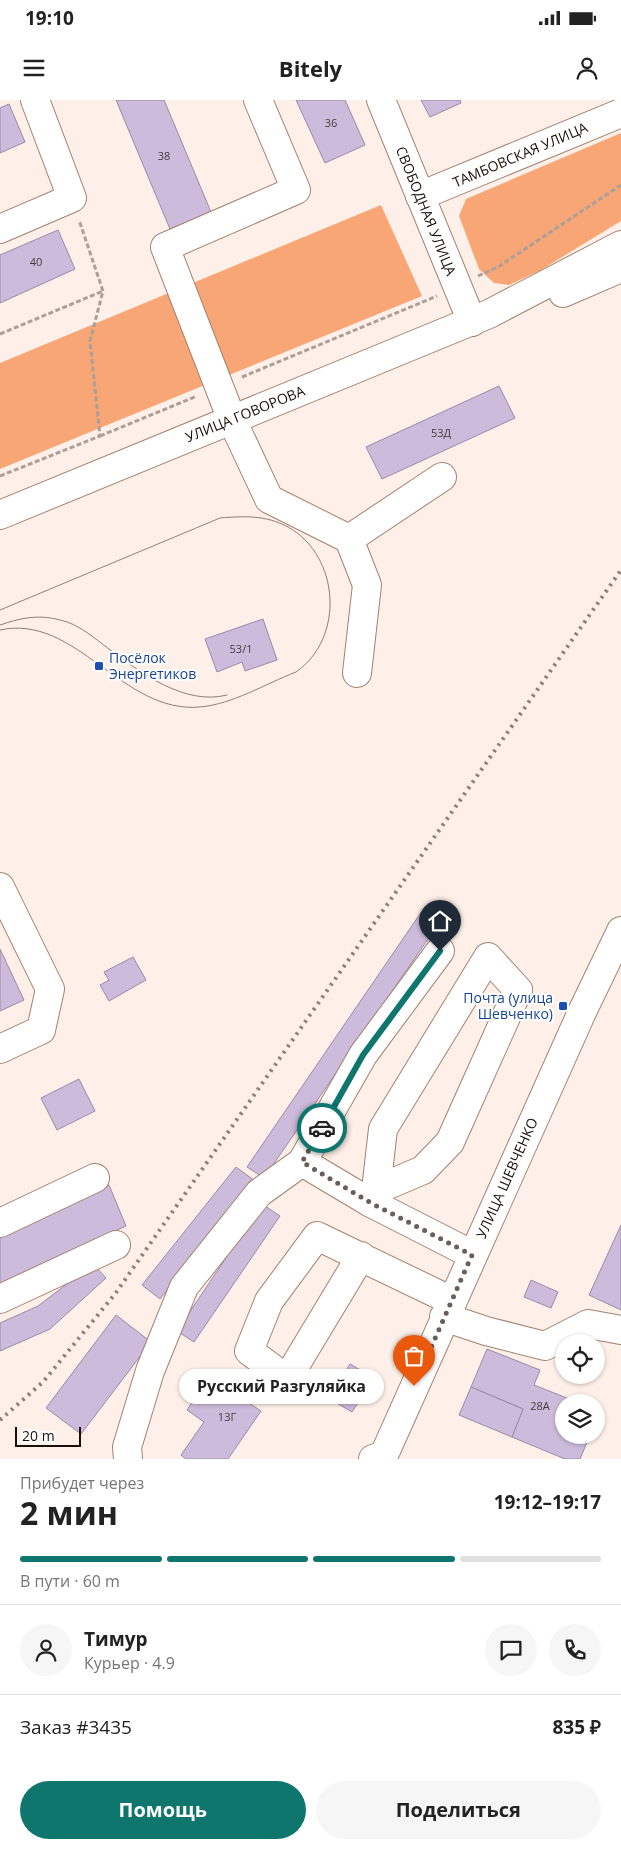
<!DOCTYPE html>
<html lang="ru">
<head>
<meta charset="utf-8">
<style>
  :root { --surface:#fff; --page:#f6f6f6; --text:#222; --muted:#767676; --line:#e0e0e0; --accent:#0f766e }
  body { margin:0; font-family:"Open Sans",sans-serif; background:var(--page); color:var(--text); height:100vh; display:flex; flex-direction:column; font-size:19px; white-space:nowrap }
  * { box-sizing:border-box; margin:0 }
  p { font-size:16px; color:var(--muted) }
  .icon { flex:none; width:28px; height:28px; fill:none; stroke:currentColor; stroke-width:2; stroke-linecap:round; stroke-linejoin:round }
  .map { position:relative; height:1359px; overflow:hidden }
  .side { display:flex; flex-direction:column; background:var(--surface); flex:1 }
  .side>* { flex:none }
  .fabs { position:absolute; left:555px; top:1234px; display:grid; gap:10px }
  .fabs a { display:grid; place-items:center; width:50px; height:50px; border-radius:50%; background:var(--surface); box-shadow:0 1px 4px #0004; font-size:25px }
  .scale { position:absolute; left:15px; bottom:12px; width:66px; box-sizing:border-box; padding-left:5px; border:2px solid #1b1009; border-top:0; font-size:14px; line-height:18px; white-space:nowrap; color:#1b1009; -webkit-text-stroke:4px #fff; paint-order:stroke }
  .pin { position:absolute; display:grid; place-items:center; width:42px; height:42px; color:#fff; margin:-51px -21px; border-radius:50% 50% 50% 0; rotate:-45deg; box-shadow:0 0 5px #0007 }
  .pin .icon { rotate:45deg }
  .courier { position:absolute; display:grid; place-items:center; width:50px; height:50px; margin:-25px; border:4px solid #0f766e; border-radius:50%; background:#fff; color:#222; box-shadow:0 1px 6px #0007 }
  .bubble { position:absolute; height:35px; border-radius:18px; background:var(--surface); box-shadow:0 1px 4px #0004; font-size:16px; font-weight:700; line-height:35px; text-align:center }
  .head em { font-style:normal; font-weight:700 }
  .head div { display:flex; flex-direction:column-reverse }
  .head { display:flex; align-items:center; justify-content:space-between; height:85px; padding:0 20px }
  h1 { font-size:32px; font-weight:700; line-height:38px }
  .bar { display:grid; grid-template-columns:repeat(4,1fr); gap:8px 5px; align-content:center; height:60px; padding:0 20px }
  .bar i { height:6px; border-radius:4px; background:var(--line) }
  .bar .selected { background:var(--accent) }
  .bar p { grid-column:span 4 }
  .line { display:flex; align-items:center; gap:12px; padding:0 20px; border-top:1px solid var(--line) }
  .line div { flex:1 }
  .round { display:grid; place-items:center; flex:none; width:52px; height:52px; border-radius:26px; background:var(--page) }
  .button { display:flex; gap:10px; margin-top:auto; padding:10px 20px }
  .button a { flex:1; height:58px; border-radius:30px; background:var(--accent); color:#fff; font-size:20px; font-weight:700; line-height:58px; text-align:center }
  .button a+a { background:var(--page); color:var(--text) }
  .status { display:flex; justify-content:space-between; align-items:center; height:35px; padding:0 25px; background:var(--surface); direction:ltr }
  .status svg { height:14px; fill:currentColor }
  header { display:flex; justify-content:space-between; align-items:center; height:65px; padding:0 20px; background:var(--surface); font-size:22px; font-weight:700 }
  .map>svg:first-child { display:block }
</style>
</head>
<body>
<div class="status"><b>19:10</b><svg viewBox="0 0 49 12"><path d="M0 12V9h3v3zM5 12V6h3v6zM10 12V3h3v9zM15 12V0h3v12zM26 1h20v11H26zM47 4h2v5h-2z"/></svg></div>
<header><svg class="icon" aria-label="menu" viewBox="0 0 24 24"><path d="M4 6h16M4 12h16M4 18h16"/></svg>Bitely<svg class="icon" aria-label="person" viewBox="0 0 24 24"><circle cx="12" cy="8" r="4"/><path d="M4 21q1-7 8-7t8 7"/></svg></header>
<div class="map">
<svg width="621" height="1359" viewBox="0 0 621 1359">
  <rect width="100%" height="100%" fill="#fef0e8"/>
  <g fill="#f8a676">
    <path d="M621,33V121L541,170L509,185L494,183L479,169L459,116L466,99Z"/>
    <path d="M381,105L422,196L0,369V263Z"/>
  </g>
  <g fill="#ccbbda" stroke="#9a89a7">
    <path d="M116,0H164L211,112L170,129Z"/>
    <path d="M296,0H345L365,45L325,63Z"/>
    <path d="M421,0H460L461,3L430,17Z"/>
    <path d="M9,4L25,42L0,53V8Z"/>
    <path d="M58,130L75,169L0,203V155Z"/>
    <path d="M499,286L515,318L382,379L366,347Z"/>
    <path d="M263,519L277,560L245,571L242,562L217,572L205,539Z"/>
    <path d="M422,811L439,823L264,1078L247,1067Z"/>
    <path d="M0,849L24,900L0,911Z"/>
    <path d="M133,857L146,880L109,901L100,885L109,880L104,872Z"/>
    <path d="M79,979L95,1011L57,1030L41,998Z"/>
    <path d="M236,1067L255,1081L160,1199L142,1185Z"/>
    <path d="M109,1085L126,1126L0,1184V1135Z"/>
    <path d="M262,1104L280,1116L194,1242L177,1231Z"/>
    <path d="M621,1125V1210L589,1195Z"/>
    <path d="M93,1164L106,1178L50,1229L0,1251V1223L38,1206Z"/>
    <path d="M531,1180L558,1192L551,1208L524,1197Z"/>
    <path d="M116,1215L151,1242L81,1334L46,1308Z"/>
    <path d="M487,1249L540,1270L534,1285L577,1302H564V1335H590L580,1359H565L512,1337L523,1309L471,1287Z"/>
    <path d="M350,1264L374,1278L352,1312L328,1298Z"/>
    <path d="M209,1276L261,1311L228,1359H186L181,1355L204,1322L187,1310Z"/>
    <path d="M471,1287L523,1309L512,1337L459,1315Z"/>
  </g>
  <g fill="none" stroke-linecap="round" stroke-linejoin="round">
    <defs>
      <g id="minor">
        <path d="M258,0L296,90L165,147L232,320L269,399L349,439L367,485L357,573"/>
        <path d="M381,0L472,222"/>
        <path d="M420,96L621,13"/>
        <path d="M0,129L72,98L35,0"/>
        <path d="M349,439L442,377"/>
        <path d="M0,787L50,889L41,930L0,949"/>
        <path d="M440,851L363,955L302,1062L371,1103L473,1155"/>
        <path d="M371,1103L376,1090L383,1029L488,857L518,890L450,1042L423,1070L376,1090"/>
        <path d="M0,1123L95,1078"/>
        <path d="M361,1156L287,1279L249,1251L269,1201L317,1136L452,1201"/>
        <path d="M0,1199L116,1145"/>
        <path d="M444,1217L486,1231L545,1246L588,1224L621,1230"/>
        <path d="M128,1359L127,1347L150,1271L184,1187L259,1093L302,1062"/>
        <path d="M373,1359L384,1355L582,912L621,831"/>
      </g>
      <g id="major">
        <path d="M563,193L621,168"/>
        <path d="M0,415L489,214L621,145"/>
      </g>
    </defs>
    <use href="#minor" stroke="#a28270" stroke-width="30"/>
    <use href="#major" stroke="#a28270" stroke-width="30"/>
    <g stroke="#ac9f98" stroke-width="3" stroke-dasharray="5 2.5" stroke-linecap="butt">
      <path d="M478,176L498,167L621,85"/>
      <path d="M0,234L103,191"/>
      <path d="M242,277L437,196"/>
      <path d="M100,336L197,296"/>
      <path d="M0,376L100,336L90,241L103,191L79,120"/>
    </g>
    <use href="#minor" stroke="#fff" stroke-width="28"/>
    <use href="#major" stroke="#fff" stroke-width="28"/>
    <g stroke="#8c7f78" stroke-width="1">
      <path d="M0,510L220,418C244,416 266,415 288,427C340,456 345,538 296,572C265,584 233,604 200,607C122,614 76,513 0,530"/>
      <path d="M0,525C20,518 39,514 60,520C79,524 94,538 109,549C141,573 185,606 227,595"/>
    </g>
    <path stroke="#8c7f78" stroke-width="4" stroke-dasharray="2.5 5" stroke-linecap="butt" d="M0,1320L43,1282L115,1194L621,470"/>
  </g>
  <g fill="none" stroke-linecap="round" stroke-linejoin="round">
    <path stroke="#6a5e57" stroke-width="5" stroke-dasharray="0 9" d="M322,1028L302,1062L371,1103L472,1155L414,1286"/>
    <path stroke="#0f766e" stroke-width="6" d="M322,1028L363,955L440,851"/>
  </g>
  <g fill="#1a4fb4" stroke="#fff" stroke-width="2">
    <rect x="94" y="561" width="10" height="10" rx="2.5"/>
    <rect x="558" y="901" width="10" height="10" rx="2.5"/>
  </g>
  <g text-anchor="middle" stroke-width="4" stroke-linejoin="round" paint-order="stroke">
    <g font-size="11" fill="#473b3d">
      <text x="331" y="27">36</text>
      <text x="164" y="60">38</text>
      <text x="36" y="166">40</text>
      <text x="441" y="337">53Д</text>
      <text x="241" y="553">53/1</text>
      <text x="540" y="1310">28А</text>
      <text x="227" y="1321">13Г</text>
    </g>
    <g font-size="14" fill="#1b1009" stroke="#fff">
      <text transform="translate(520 55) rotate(-23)" y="5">ТАМБОВСКАЯ УЛИЦА</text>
      <text transform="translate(426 111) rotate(68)" y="5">СВОБОДНАЯ УЛИЦА</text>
      <text transform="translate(245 314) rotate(-22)" y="5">УЛИЦА ГОВОРОВА</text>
      <text transform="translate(507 1078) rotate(-66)" y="5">УЛИЦА ШЕВЧЕНКО</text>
    </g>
    <g font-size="14" fill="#164399" stroke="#fff" text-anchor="start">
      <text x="109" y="563">Посёлок<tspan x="109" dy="16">Энергетиков</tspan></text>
      <text x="553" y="903" text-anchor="end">Почта (улица<tspan x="553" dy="16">Шевченко)</tspan></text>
    </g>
  </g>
</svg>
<div class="fabs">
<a><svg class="icon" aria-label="locate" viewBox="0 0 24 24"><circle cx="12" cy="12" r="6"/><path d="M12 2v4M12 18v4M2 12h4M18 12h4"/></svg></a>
<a><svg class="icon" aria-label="layers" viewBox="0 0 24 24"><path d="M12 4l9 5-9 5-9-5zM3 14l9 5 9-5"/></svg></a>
</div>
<div class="scale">20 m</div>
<div class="pin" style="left:414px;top:1286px;background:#ea580c"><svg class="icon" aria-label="bag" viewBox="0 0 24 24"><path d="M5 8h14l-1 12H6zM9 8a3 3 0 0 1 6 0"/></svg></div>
<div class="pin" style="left:440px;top:851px;background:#1f2937"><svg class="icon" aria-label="home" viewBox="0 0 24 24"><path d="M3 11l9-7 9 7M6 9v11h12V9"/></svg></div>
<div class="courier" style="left:322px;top:1028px"><svg class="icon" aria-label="car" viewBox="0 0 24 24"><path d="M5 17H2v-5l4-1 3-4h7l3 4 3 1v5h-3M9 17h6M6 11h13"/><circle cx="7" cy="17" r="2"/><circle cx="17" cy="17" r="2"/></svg></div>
<div class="bubble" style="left:179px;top:1269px;width:205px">Русский Разгуляйка</div>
</div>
<section class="side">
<div class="head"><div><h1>2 мин</h1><p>Прибудет через</p></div><em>19:12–19:17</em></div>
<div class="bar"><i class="selected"></i><i class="selected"></i><i class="selected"></i><i></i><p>В пути · 60 m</p></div>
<div class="line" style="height:90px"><a class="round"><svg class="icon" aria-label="person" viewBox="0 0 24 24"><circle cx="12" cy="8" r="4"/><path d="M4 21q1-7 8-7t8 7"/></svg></a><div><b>Тимур</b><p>Курьер · 4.9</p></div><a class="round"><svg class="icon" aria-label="chat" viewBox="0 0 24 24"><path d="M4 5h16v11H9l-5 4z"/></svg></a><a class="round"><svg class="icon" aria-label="phone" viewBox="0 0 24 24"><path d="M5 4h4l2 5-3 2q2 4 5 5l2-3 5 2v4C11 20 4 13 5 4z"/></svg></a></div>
<div class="line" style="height:65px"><div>Заказ #3435</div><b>835 ₽</b></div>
<div class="button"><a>Помощь</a><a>Поделиться</a></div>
</section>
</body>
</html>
